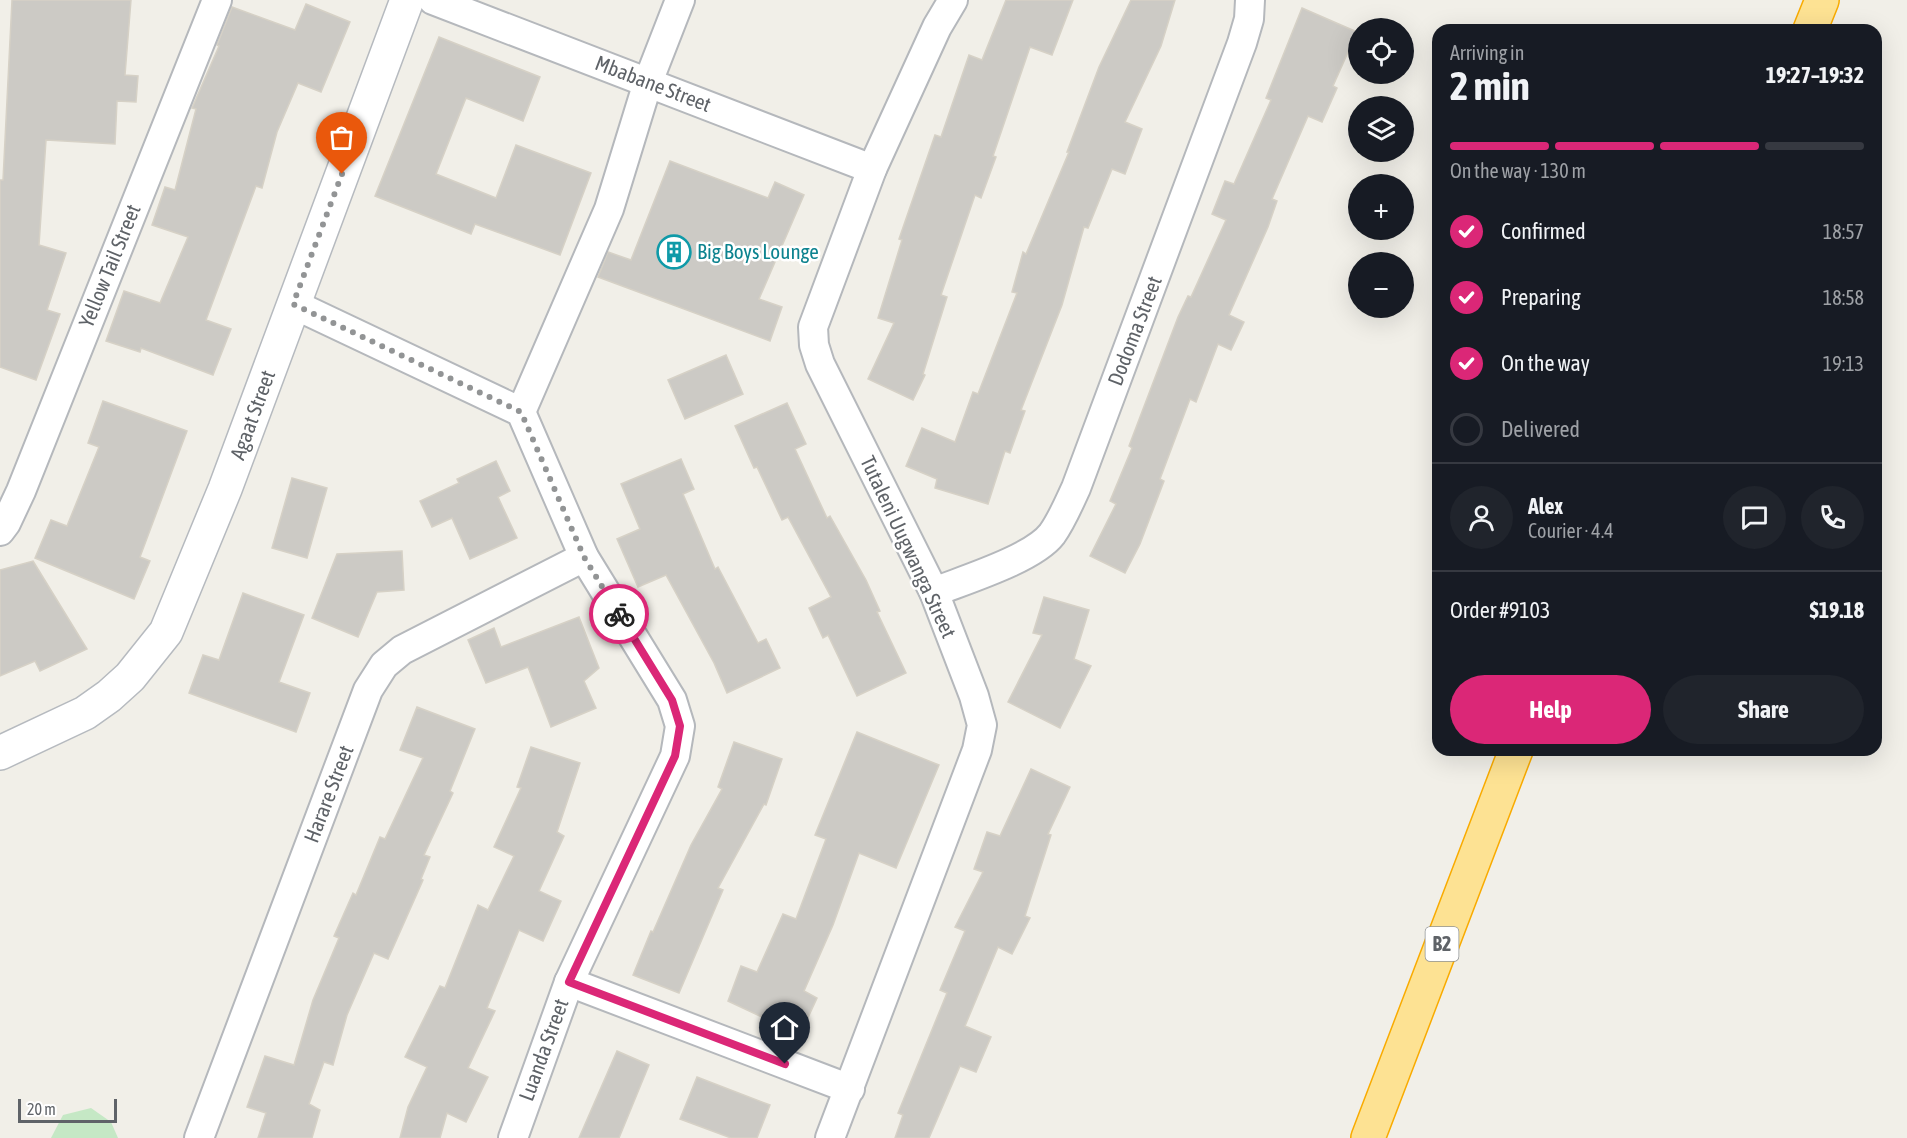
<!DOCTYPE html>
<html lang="en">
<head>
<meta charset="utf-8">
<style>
  :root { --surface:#171b24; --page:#20242c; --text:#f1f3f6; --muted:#9ea1a6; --line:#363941; --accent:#db2777 }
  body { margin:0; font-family:"Asap Condensed",sans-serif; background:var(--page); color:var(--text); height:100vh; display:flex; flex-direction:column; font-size:22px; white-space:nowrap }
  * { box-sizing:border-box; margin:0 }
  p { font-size:20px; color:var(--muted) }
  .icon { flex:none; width:33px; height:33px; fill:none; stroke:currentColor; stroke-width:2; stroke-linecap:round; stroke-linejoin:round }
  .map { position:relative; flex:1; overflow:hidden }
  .details { position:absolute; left:1432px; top:24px; width:450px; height:732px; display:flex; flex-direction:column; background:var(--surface); border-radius:18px; box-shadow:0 6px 24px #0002 }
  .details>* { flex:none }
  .controls { position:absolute; left:1348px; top:18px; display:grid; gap:12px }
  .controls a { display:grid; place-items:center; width:66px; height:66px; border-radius:50%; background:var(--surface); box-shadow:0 6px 24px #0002; font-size:30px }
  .scale { position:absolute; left:18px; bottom:15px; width:99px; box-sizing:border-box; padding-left:6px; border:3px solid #5f6368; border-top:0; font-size:16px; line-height:21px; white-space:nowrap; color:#5f6368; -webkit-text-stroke:4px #fff; paint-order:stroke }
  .pin { position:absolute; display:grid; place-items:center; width:51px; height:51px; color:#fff; margin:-62px -26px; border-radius:50% 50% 50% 0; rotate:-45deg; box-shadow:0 0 6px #0007 }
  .pin .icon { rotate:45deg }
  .courier { position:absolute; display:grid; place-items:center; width:60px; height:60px; margin:-30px; border:4px solid #db2777; border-radius:50%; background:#fff; color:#222; box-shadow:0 2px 8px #0007 }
  .summary em { font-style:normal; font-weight:700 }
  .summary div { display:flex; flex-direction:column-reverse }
  .summary { display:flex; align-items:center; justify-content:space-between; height:102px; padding:0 18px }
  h1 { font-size:39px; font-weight:700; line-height:45px }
  .bar { display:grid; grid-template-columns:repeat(4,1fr); gap:9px 6px; align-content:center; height:72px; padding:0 18px }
  .bar i { height:8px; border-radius:4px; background:var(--line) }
  .bar .on { background:var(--accent) }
  .bar p { grid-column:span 4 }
  .line { display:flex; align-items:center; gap:15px; padding:0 18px; border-top:2px solid var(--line) }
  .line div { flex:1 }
  .round { display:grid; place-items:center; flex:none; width:63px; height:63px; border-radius:32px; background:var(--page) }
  ol { padding:0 18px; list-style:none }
  li { display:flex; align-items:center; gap:18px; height:66px }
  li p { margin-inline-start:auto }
  li .icon { padding:6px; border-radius:50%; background:var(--accent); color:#fff; stroke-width:4 }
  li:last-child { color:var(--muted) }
  li i { width:33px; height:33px; border:3px solid var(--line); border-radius:50% }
  .action { display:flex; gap:12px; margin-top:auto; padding:12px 18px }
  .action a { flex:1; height:69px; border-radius:36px; background:var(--accent); color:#fff; font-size:24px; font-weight:700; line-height:69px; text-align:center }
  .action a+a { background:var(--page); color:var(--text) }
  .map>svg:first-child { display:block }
</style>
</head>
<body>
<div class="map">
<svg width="1907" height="1138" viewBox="0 0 1907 1138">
  <rect width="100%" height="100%" fill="#f1efe8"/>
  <path fill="#c5e8c5" d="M91,1108L111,1122L118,1138H51L63,1115Z"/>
  <g fill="#cccac5" stroke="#d6d1c6" stroke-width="1.5">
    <path d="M12,0H131L125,75L138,76L136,102L117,101L115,144L46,140L39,245L66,253L47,310L60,314L36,380L0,367V180H3Z"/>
    <path d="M1006,0H1073L1052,55L1030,47L993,156L996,157L981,198L975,195L941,295L947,297L923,374L925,375L913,400L868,379L894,323L878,318L902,240L899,239L935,135L941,137L969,55L982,60Z"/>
    <path d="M1131,0H1175L1161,46L1125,122L1142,129L1125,174L1112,169L1088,228L1084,227L1062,305L1021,410L1025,411L1010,453L1005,451L988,504L935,488L937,479L906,466L922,428L955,442L973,392L978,394L1017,293L1012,292L1023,252L1026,254L1069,152H1067L1099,67Z"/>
    <path d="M306,4L350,22L321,92L298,83L277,132L262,188L256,186L206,320L231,329L213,375L141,348L140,352L106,341L124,291L160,303L188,237L152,225L165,187L175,190L196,109L192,108L219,46L217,45L232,7L295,30Z"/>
    <path d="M1302,8L1357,32L1333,86L1337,88L1322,122L1308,116L1272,199L1277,201L1268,227L1229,315L1244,322L1231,350L1218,344L1196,402L1190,399L1160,479L1164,481L1140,544L1125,573L1090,556L1116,504L1110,501L1132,448L1129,446L1178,317L1188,296L1191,297L1226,220L1212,214L1225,181L1234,184L1271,100L1266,98Z"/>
    <path d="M439,37L540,77L523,121L466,98L436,174L496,198L516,145L591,173L560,255L475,224L471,234L375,196Z"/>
    <path d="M670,161L768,198L775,182L804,195L759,299L782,307L770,341L598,277L608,252L631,260Z"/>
    <path d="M726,355L743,394L685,419L668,380Z"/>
    <path d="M103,401L187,431L140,557L150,561L134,599L35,558L51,520L67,526L99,447L88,443Z"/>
    <path d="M787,403L806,444L795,449L827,518L830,516L866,580L880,611L877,612L906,673L857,696L828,635L823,638L809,608L831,597L788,517L782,520L757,467L754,468L735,426Z"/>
    <path d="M681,459L694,489L683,494L715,569L718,567L758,643L766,639L780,668L727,693L714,663L666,575L638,587L617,539L640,529L621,484Z"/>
    <path d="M496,461L510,491L498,497L517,538L470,559L452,518L432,527L420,501L459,483L457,479Z"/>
    <path d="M292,478L327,488L307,558L272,548Z"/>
    <path d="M402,551L404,590L377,592L358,637L312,618L337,554Z"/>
    <path d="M33,561L87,649L40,671L35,661L0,676V570Z"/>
    <path d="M243,593L304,615L279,682L310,693L296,732L189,693L203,655L219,660Z"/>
    <path d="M1044,597L1089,610L1074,659L1091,666L1060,728L1008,702L1042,635L1033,633Z"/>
    <path d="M579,617L599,668L584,681L596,708L551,727L528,667L486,683L468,640L494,628L501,647Z"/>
    <path d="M417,707L475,729L450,791L453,793L424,855L430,857L421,879L423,880L388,959L374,953L347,1015L333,1065L324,1062L309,1104L320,1110L312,1138H258L266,1113L247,1107L265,1056L294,1065L313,1000L339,938L334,936L353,893L356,895L380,837L385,839L423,758L400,750Z"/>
    <path d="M857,732L939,765L896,868L859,853L833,925L804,991L817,998L800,1035L728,1001L741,966L757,972L783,914L796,919L826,839L815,835Z"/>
    <path d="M734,742L782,759L766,805L764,804L718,888L723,890L679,993L633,975L651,931L653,932L691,845L722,789L718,787Z"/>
    <path d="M531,747L580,763L557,832L564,836L539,891L561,901L543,941L519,930L487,1008L495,1011L468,1068L488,1077L466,1122L447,1113L440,1138H400L408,1107L427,1067L405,1057L440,986L445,988L478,905L488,910L514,856L494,847L521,788L517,787Z"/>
    <path d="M1031,769L1070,787L1048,834L1051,835L1025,916L1030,918L1012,954L998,947L965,1026L991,1037L976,1072L960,1066L929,1138H895L903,1115L898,1113L947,993L940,990L965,931L955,927L983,872L974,869L987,832L1000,836Z"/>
    <path d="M617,1051L649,1065L619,1138H579Z"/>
    <path d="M697,1077L770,1105L757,1138H731L680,1119Z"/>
  </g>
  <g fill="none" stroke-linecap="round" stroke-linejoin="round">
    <defs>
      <g id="street">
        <path d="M433,0L872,169"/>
        <path d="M293,304L521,412L584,557L672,700L680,726L675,756L569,982L513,1138"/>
        <path d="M521,412L609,209L648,82L680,0"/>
        <path d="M0,531L6,523L21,491L217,0"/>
        <path d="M934,592C964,580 1033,559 1052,534C1062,520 1069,503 1076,488L1242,43L1249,19L1250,0"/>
        <path d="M569,982L850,1089"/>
        <path d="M199,1138L368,690L384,665L402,650L584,557"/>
        <path d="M830,1138L977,750L982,725L974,696L934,592L820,364L814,345L813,327L872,169L937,27L953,0"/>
      </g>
      <path id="secondary" d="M0,753L85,713L109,696L130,677L166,632L225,489L407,0"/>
      <g id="highway">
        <path d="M1810,30L1822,0"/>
        <path d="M1368,1138L1516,750"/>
      </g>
    </defs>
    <use href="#street" stroke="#b5b8bc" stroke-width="32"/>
    <use href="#secondary" stroke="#b6babf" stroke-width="36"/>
    <use href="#highway" stroke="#f9ab00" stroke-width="36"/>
    <use href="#street" stroke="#fff" stroke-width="28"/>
    <use href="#secondary" stroke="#fff" stroke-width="33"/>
    <use href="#highway" stroke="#fde293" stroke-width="33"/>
  </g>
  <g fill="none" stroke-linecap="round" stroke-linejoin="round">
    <path stroke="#929495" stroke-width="6" stroke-dasharray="0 10.8" d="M342,174L293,304L521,412L584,557L619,614"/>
    <path stroke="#db2777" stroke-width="8" d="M619,614L672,700L680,726L675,756L569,982L785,1064"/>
  </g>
  <defs>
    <symbol id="building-ring" viewBox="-11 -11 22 22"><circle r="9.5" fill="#fff" stroke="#0f9aa8" stroke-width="1.5"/><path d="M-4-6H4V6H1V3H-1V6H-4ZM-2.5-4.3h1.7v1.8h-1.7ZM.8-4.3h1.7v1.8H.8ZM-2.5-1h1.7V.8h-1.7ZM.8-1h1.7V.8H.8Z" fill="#0f9aa8"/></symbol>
  </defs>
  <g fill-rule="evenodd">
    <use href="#building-ring" x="655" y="233" width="38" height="38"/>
  </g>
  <g text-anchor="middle" stroke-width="5" stroke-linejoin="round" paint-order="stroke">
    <rect fill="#fff" stroke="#8f9295" stroke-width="1.5" x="1425.5" y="927" width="33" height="34" rx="4.5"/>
    <g font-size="20" font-weight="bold" fill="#5f6368">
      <text x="1442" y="951">B2</text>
    </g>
    <g font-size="21" fill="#5f6368" stroke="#fff">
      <text transform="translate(653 84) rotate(21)" y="7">Mbabane Street</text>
      <text transform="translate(110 266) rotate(-68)" y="7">Yellow Tail Street</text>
      <text transform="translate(1135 331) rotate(-69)" y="7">Dodoma Street</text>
      <text transform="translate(253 415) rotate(-70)" y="7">Agaat Street</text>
      <text transform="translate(908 547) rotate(65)" y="7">Tutaleni Uugwanga Street</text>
      <text transform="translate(329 794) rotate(-69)" y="7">Harare Street</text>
      <text transform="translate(544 1050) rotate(-70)" y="7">Luanda Street</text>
    </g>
    <g font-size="21" fill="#0d838f" stroke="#fff" text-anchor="start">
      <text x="697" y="259">Big Boys Lounge</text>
    </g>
  </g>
</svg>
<div class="controls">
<a><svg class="icon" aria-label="locate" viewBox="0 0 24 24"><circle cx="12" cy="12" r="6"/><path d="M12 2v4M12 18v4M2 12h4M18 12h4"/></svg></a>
<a><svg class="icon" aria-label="layers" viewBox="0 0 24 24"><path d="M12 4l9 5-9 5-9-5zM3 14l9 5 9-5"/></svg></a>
<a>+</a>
<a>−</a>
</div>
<div class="scale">20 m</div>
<div class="pin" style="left:342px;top:174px;background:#ea580c"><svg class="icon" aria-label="bag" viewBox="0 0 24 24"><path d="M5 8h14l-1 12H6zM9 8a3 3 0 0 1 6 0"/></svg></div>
<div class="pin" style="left:785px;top:1064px;background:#1f2937"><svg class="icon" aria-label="home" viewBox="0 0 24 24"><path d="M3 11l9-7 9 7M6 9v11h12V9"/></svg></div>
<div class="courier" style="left:619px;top:614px"><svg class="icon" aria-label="bike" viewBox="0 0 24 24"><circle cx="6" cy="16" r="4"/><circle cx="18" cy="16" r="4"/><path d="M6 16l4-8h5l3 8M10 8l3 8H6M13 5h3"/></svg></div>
<section class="details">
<div class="summary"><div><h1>2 min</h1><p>Arriving in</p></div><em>19:27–19:32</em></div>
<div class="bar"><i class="on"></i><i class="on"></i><i class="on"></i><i></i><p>On the way · 130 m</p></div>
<ol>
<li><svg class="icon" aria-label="check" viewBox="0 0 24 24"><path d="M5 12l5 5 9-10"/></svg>Confirmed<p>18:57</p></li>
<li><svg class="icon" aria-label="check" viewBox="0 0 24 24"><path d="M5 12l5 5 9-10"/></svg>Preparing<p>18:58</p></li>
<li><svg class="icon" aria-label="check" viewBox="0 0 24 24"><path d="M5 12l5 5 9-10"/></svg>On the way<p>19:13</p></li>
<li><i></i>Delivered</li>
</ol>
<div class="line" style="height:108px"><a class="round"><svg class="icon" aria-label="person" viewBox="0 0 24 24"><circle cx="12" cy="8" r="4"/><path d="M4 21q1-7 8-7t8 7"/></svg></a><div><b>Alex</b><p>Courier · 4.4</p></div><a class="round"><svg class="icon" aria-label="chat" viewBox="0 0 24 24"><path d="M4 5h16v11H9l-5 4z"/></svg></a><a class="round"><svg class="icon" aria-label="phone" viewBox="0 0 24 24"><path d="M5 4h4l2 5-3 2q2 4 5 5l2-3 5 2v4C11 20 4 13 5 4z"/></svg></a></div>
<div class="line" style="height:78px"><div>Order #9103</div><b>$19.18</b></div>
<div class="action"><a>Help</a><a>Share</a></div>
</section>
</div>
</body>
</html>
